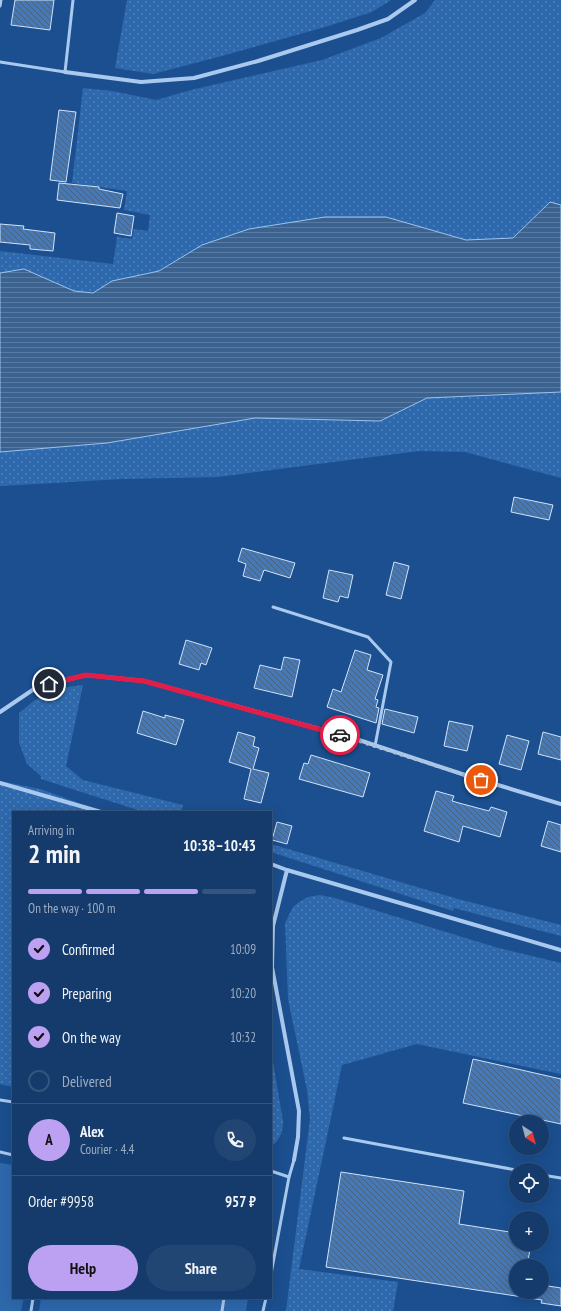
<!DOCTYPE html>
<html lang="en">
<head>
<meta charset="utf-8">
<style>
  :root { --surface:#143b6b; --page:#214673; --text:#f1f3f6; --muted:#9dadc1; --line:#33557e; --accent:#bca0f2 }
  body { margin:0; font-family:"PT Sans Narrow",sans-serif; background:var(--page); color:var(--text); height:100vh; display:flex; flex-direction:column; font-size:15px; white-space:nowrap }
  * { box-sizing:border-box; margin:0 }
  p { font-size:13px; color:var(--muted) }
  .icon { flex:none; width:22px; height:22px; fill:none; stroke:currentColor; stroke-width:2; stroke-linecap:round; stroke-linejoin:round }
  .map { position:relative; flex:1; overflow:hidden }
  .side { position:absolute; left:12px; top:811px; width:260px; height:488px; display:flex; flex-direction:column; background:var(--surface); border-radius:0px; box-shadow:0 4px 16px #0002,0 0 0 1px var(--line) }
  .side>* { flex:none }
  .needle { width:26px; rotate:144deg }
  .controls { position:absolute; left:509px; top:1115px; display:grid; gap:8px }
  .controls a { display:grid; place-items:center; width:40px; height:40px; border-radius:50%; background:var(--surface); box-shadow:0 4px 16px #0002,0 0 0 1px var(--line); font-size:20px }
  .pin { position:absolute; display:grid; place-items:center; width:34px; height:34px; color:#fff; margin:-17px; border:2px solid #fff; border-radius:50%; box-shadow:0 1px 4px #0007 }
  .courier { position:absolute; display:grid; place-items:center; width:40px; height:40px; margin:-20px; border:3px solid #e11d48; border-radius:50%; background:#fff; color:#222; box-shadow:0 1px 5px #0007 }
  .summary em { font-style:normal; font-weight:600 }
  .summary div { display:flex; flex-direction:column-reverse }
  .summary { display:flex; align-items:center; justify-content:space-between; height:68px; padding:0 16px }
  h1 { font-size:26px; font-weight:600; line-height:30px }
  .bar { display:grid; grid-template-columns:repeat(4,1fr); gap:6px 4px; align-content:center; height:48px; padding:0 16px }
  .bar i { height:5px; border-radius:3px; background:var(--line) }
  .bar .on { background:var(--accent) }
  .bar p { grid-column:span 4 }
  .line { display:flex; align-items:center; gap:10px; padding:0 16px; border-top:1px solid var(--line) }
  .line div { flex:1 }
  .round { display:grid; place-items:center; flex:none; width:42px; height:42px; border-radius:21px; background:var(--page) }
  ol { padding:0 16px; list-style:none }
  li { display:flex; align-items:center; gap:12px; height:44px }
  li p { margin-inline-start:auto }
  li .icon { padding:4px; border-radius:50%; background:var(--accent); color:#111; stroke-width:4 }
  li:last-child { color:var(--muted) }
  li i { width:22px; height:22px; border:2px solid var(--line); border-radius:50% }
  .primary-button { display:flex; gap:8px; margin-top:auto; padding:8px 16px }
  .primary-button a { flex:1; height:46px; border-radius:24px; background:var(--accent); color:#111; font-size:16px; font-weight:600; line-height:46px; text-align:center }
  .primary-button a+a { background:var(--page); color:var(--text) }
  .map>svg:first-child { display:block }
</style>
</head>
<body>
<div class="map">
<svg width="561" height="1311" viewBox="0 0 561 1311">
  <defs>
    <pattern id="grass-dots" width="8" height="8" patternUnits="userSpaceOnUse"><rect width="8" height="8" fill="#2e69ad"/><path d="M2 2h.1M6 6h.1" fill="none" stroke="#4d80b9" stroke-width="1.8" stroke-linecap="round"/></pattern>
    <pattern id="water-rules" width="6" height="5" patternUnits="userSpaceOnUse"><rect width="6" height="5" fill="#3c6290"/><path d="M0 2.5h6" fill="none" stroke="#597aa1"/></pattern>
    <pattern id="building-back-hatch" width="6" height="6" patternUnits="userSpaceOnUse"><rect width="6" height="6" fill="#4478b7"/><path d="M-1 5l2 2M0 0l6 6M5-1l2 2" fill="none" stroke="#486282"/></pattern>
  </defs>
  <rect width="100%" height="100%" fill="#1b4f8f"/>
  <g fill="url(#grass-dots)">
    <path d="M127,0H391L372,12L325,27L222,56L153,74L115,68Z"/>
    <path d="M435,0H561V205L550,202L513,238L466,240L386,217H325L249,229L202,245L159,271L112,281L93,293L74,291L24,269L0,273V251L113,264L117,237L132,239L134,229L148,231L150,215L124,210L127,191L72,183L83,88L112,91L156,100L191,90L322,60L381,38L425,13Z"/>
    <path d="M561,392V478L465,452L419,451L218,477L123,479L0,486V452L108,443L255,418L380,421L427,398Z"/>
    <path d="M83,685L66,766L83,780L183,805L181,812H144L41,779V776L27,764L19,743V713L35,700L60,688Z"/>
    <path d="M0,781L40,789L104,812H13V1087L0,1084Z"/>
    <path d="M271,844L458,899L561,925V936L454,908L453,911L271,852Z"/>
    <path d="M320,895L335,898L495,947L561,963V1074L417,1044L342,1065L299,1269L398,1282L393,1311H286L310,1119L307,1090L288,999L285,923L293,907L299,902L308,897Z"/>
    <path d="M271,1050L283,1121C283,1133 280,1139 271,1147Z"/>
  </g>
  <g fill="#2e69ad">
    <path d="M0,1163L13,1165V1298H24L21,1311H0Z"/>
    <path d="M41,1298H248L246,1311H39Z"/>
  </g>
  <path fill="url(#water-rules)" stroke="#9cc4f0" d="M550,202L561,205V392L427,398L380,421L255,418L107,443L0,452V273L24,269L74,291L93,293L112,281L159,271L202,245L249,229L325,217H386L466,240L513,238Z"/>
  <g fill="url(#building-back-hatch)" stroke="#cfe3fa">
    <path d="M15,0H54L50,30L11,25Z"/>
    <path d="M59,110L76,112L66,182L50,180Z"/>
    <path d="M59,183L99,187V189L123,194L120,208L57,200Z"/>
    <path d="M117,213L134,216L131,236L114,233Z"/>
    <path d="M0,224L24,226L23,229L55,233L53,251L30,249V245L0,242Z"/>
    <path d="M514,497L553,505L549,520L511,512Z"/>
    <path d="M242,548L295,563L290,578L264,570L260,581L243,576L246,564L238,561Z"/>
    <path d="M394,562L409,566L401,599L386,595Z"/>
    <path d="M329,570L353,575L348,598L340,596L338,602L323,598Z"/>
    <path d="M186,640L212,648L206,665L201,663L199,670L179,664Z"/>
    <path d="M355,650L371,655L367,670L383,675L375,699L378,700L376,707L379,708L376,723L327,707L333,689L341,692Z"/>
    <path d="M284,657L300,660L292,697L254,688L260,665L281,670Z"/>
    <path d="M385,709L418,717L414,733L382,724Z"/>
    <path d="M143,711L165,718V715L184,720L176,745L137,733Z"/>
    <path d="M449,721L473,726L467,751L444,746Z"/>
    <path d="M238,732L255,737L253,746L259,748L253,769L269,773L261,803L244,799L251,769L229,762Z"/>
    <path d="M543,732L561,737V760L538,754Z"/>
    <path d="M507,735L529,741L521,770L499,764Z"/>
    <path d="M311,755L370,773L363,797L299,779L304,763L308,764Z"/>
    <path d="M436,791L454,796L452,801L459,803L489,811L491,807L507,812L500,837L463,826L459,842L424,831Z"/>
    <path d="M548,821L561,825V852L541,846Z"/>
    <path d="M277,822L292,826L287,844L272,840Z"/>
    <path d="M473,1059L561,1079V1124L463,1103Z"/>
    <path d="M341,1172L464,1191L459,1224L516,1233V1244H531L527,1266H516V1292H542V1285L561,1288V1306L541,1303L542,1300L326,1267Z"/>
  </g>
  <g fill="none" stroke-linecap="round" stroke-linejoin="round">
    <g stroke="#a9c9ee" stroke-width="3">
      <path d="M0,6L1,0"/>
      <path d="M0,62L65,72L73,0"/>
      <path d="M273,607L368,637L391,662L375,746"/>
      <path d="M0,1100L13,1102"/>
      <path d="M344,1138L516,1170"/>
      <path d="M0,1152L13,1155"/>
      <path d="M271,1171L289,1177"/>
      <path d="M542,1175L561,1178"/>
      <path d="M271,1274L289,1177L294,1160"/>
      <path d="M31,1311L33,1298"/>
      <path d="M222,1311L224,1298"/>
      <path d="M263,1311L266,1298"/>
    </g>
    <g stroke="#a9c9ee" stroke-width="4">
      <path d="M65,72L141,82L194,78L258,61L357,30L388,19L415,0"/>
      <path d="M0,712L37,687L86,675L144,681L356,739L468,776L561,804"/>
      <path d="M0,783L101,812"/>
      <path d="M271,864L287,870"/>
      <path d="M294,1160L298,1137L299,1111L272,967L273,926L287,870L561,950"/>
    </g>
  </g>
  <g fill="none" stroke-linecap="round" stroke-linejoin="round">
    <path stroke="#afc1d8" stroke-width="4" stroke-dasharray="0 7.2" d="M340,735L481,780"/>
    <path stroke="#e11d48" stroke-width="5" d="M49,684L86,675L144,681L340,735"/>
  </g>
</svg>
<div class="controls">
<a><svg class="needle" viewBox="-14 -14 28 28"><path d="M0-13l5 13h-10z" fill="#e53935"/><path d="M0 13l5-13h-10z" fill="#9dadc1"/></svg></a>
<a><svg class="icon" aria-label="locate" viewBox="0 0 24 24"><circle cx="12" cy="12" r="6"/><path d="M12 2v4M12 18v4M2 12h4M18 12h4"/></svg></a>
<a>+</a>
<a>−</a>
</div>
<div class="pin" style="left:481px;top:780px;background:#ea580c"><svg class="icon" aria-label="bag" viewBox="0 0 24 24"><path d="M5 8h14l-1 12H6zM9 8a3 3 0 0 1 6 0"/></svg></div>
<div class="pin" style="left:49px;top:684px;background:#1f2937"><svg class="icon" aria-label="home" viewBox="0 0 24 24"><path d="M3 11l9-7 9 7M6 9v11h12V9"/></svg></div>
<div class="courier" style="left:340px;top:735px"><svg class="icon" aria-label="car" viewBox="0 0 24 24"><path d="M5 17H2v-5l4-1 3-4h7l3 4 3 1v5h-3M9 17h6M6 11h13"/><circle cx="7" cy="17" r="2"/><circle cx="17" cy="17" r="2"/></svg></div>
<section class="side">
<div class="summary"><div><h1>2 min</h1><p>Arriving in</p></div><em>10:38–10:43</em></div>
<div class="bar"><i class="on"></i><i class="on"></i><i class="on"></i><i></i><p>On the way · 100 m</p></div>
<ol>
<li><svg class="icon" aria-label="check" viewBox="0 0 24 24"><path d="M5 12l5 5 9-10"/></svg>Confirmed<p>10:09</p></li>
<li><svg class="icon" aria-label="check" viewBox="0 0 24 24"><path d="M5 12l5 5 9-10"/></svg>Preparing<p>10:20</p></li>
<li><svg class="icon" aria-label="check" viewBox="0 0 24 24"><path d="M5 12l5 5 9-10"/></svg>On the way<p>10:32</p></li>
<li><i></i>Delivered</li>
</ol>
<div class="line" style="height:72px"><b class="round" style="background:var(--accent);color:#111">A</b><div><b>Alex</b><p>Courier · 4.4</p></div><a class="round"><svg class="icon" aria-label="phone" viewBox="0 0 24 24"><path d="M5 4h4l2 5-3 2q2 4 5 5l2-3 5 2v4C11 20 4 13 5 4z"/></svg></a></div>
<div class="line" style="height:52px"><div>Order #9958</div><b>957 ₽</b></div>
<div class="primary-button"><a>Help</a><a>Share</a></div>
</section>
</div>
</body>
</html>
